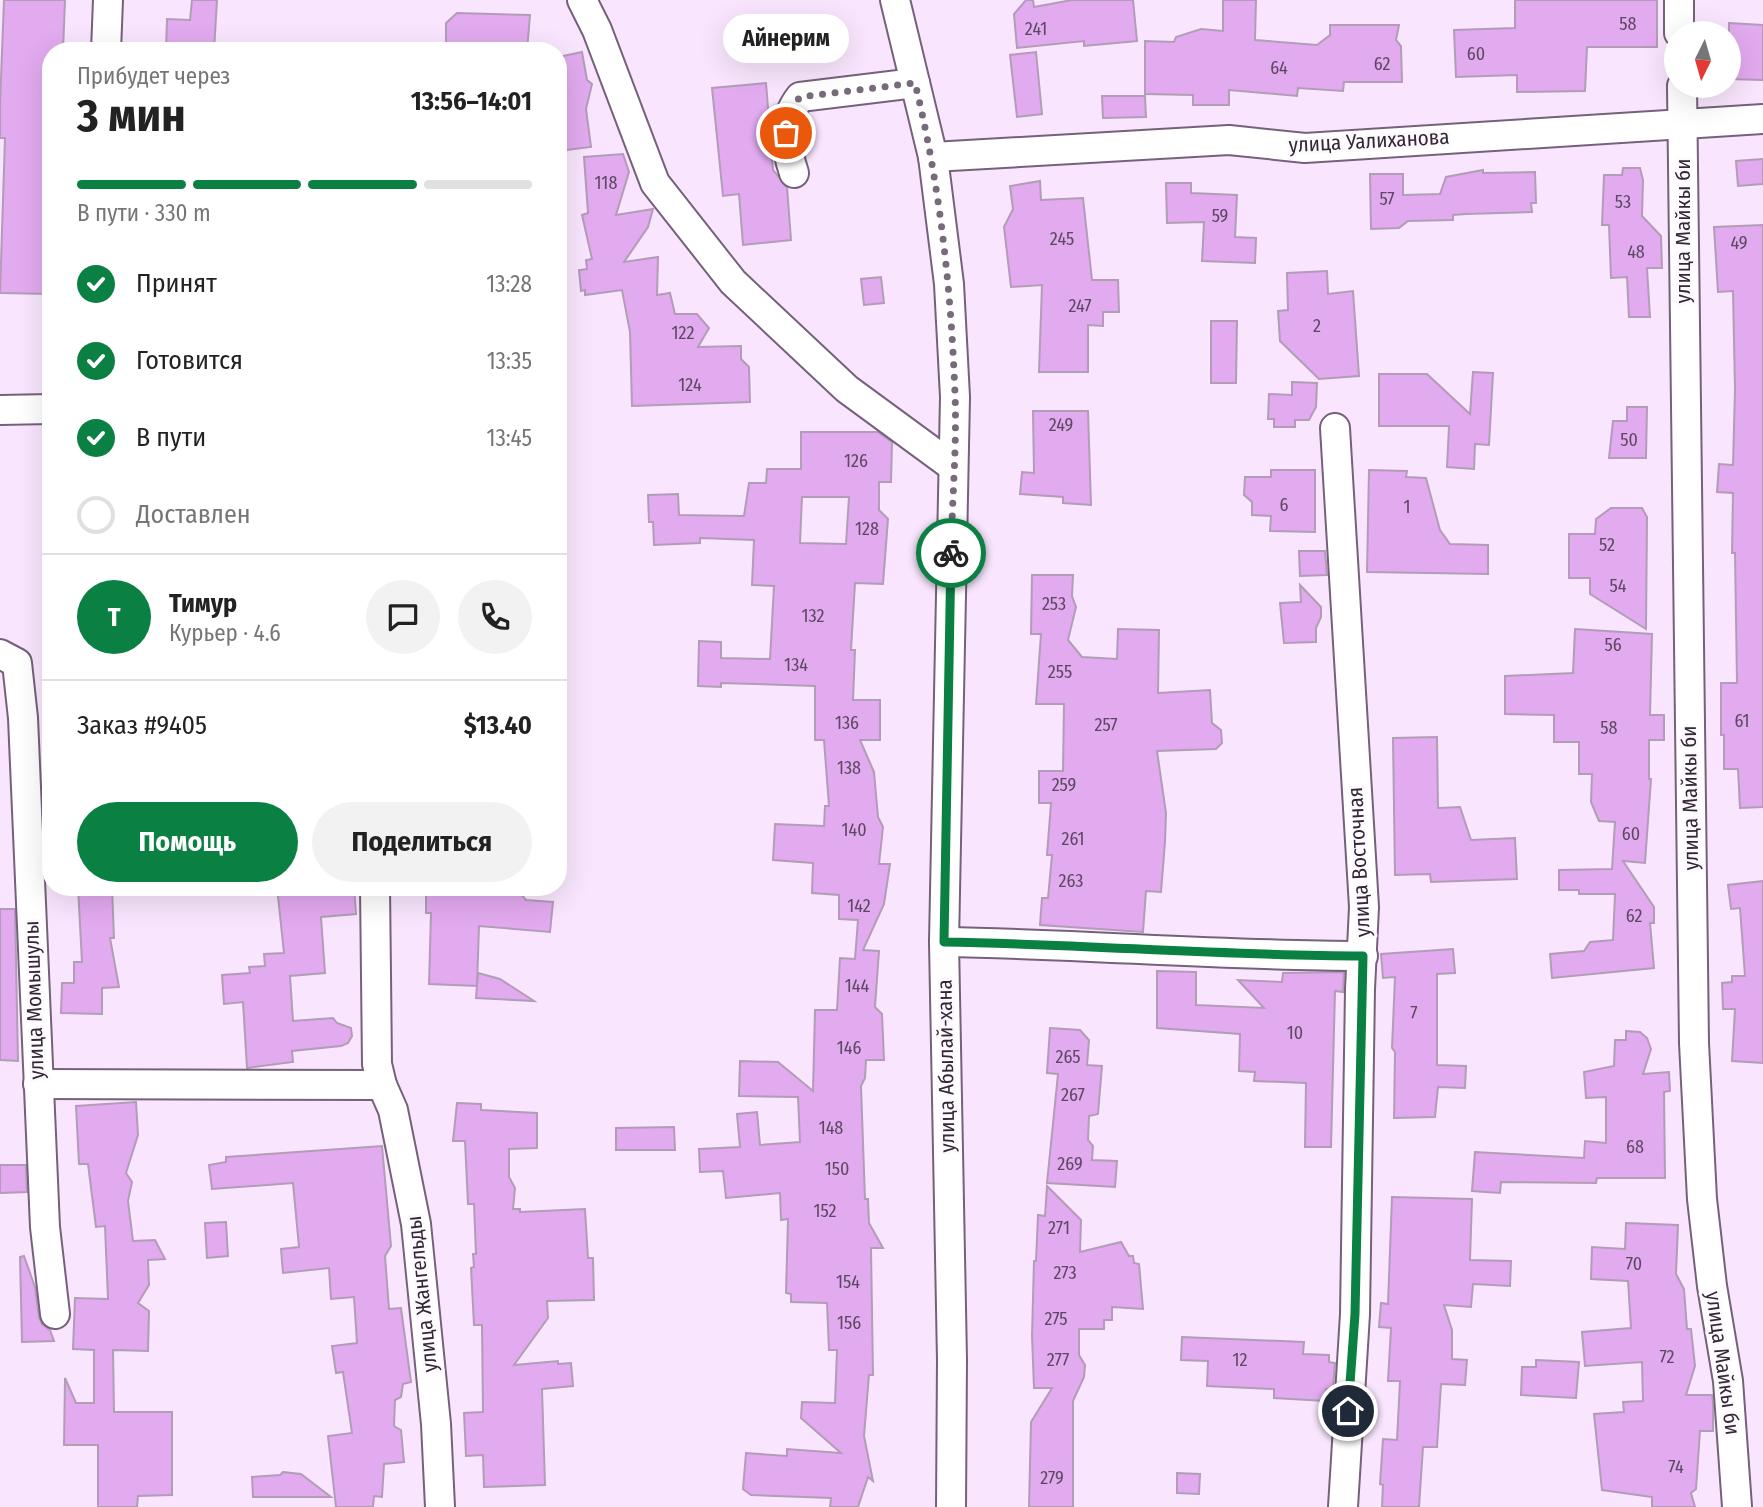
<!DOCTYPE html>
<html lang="ru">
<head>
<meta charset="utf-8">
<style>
  :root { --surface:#fff; --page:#f2f2f2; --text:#222; --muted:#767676; --line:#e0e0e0; --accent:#0b8043 }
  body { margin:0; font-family:"Fira Sans Condensed",sans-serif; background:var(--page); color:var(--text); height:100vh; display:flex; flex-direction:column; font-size:26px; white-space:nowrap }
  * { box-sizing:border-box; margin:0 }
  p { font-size:23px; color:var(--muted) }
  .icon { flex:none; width:38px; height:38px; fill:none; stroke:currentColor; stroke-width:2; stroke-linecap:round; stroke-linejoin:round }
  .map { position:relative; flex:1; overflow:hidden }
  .details { position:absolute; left:42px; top:42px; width:525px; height:854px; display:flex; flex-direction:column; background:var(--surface); border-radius:28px; box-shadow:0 7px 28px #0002 }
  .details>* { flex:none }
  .needle { width:46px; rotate:185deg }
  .controls { position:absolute; left:1664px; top:21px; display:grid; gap:14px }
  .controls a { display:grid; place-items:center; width:77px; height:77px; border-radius:50%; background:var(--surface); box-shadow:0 7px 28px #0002; font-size:35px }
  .pin { position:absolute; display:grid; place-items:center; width:60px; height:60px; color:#fff; margin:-30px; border:4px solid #fff; border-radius:50%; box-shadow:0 2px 7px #0007 }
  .courier { position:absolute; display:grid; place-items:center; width:70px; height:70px; margin:-35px; border:5px solid #0b8043; border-radius:50%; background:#fff; color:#222; box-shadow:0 2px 9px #0007 }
  .bubble { position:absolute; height:49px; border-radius:24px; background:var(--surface); box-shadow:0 7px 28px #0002; font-size:23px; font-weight:700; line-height:49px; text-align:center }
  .summary em { font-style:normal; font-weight:700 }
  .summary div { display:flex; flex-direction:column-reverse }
  .summary { display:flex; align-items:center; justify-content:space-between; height:119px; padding:0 35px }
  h1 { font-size:46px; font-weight:700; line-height:52px }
  .bar { display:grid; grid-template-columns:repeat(4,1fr); gap:10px 7px; align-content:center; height:84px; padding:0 35px }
  .bar i { height:9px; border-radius:5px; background:var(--line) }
  .bar .current { background:var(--accent) }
  .bar p { grid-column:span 4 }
  .line { display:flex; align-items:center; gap:18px; padding:0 35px; border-top:2px solid var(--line) }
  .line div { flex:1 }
  .round { display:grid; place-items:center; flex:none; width:74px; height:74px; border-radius:37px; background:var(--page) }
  ol { padding:0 35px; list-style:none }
  li { display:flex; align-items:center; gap:21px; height:77px }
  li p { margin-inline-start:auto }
  li .icon { padding:7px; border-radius:50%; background:var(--accent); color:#fff; stroke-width:4 }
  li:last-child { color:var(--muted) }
  li i { width:38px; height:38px; border:4px solid var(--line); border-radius:50% }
  .action { display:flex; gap:14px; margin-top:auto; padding:14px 35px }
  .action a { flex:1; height:80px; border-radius:42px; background:var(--accent); color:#fff; font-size:28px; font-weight:700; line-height:80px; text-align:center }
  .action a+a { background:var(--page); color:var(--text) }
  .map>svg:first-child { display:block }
</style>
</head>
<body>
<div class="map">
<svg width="1763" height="1507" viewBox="0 0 1763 1507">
  <rect width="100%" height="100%" fill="#f9e6fe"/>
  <g fill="#e2aaef" stroke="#b29cb7" stroke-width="2" fill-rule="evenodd">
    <path d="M4,0H65L63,51H51L47,235L51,236V294L0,293L5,138H0V104Z"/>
    <path d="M192,0H217L214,51H166L167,19L190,20Z"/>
    <path d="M1026,0H1033L1034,7L1072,0H1133L1137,41L1084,46V41L1017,48L1014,14Z"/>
    <path d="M1223,0H1256L1255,40L1317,45L1330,35V25H1399L1396,40L1401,46L1402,82H1344L1343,91L1298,88L1297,96L1229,90V105H1193V95L1145,94V41L1174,42L1176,37L1201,29L1223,31Z"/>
    <path d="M1515,0H1657V47H1587L1585,91L1517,92V75L1456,77L1454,30L1515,28Z"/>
    <path d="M457,13L530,15L527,51H446V23Z"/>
    <path d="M1729,23L1763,25V80L1729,79Z"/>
    <path d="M582,52L587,80L592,84L586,109L591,147L558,151V57Z"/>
    <path d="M1036,52L1042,114L1017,117L1010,55Z"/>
    <path d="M766,83L773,170L787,187L791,240L743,245L739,194L723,196L712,88Z"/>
    <path d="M1102,96H1145L1146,117L1103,118Z"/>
    <path d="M623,154L629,172L616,215L653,209L648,227L624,262L658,257L657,295L670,293L675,314H697L709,328L698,347L741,346V359L749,367L750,402L632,406L630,332L622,290L585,295V290L581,291L579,270L587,269L586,260L592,259L582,215L588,213L584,157Z"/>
    <path d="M1763,159V184L1738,186L1736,161Z"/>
    <path d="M1623,168H1640L1643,180L1642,216L1661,236L1662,268H1647L1650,317H1629L1627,277L1611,278L1609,225H1602L1604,175H1622Z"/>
    <path d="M1483,170V173L1535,172L1536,203H1531L1532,212L1466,214L1453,215V220L1408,221L1399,228L1371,229L1370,174H1403V195L1440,194L1446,177Z"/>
    <path d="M1040,181L1041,200L1083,198L1092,280H1118L1119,312H1103V326L1088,325V372H1039L1042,285L1011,287L1004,227L1013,209L1010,186Z"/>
    <path d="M1166,183H1191V193L1237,195L1235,237L1256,238L1255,263L1202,261L1204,222L1167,223Z"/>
    <path d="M1763,225V807L1740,808L1738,769H1724V735H1721V683H1737L1735,553H1732L1733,493L1717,492L1719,464L1733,465L1735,389L1733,291L1718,292L1714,227Z"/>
    <path d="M1327,271L1328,294L1353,291L1359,376L1319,379L1280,341L1278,311L1288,310L1287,273Z"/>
    <path d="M881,277L884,303L864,305L861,279Z"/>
    <path d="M1211,321H1237L1236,383H1211Z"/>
    <path d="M1473,372L1493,373L1489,445L1475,444L1474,469L1447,467L1449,426H1379V374H1427L1470,414Z"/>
    <path d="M1292,382L1317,383L1316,407L1309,420H1295V427H1274V419H1268L1269,394L1292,395Z"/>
    <path d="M1627,407H1647L1646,458H1609L1613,421H1627Z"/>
    <path d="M1033,411H1088L1091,505L1063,503V497L1020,494L1022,472L1034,473Z"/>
    <path d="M801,432H878L892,442L891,482H879V510L888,519L883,584L855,583L851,650H855L853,700H880V740H860L874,772L878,817L883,827L879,864H890L884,904L863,950L879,951L875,1007L882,1014L884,1060H866L865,1078L861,1086L865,1199H868L869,1223L883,1248H871L873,1375H869L864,1436L873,1481L868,1477L858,1507H830L831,1498L751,1495L743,1489L746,1453L787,1456V1449L841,1453L801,1418L802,1402L835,1403L837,1350H829L827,1303L791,1302V1294L786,1293L788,1219L781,1220L780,1193L726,1198L723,1171L700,1172L699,1149L740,1147L737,1114L757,1112L760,1145L800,1142L798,1097L739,1096L740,1061L778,1062L813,1091L815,1010H837L840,958L855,959L858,920L839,919V895L812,893L813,863L773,860L775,824L824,826L825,806H829L824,740H815V686L721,683V687L698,686L699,641L721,642V658L770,659L774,586L752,585L754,540L700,538V543L654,545L653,522H649L648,495L678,494L679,515L744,516L749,483H766L767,469H801ZM802,497H849L846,544L800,543Z"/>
    <path d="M1271,470H1315V532L1270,531L1271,516L1252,515V502L1244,495L1245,477H1271Z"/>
    <path d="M1369,470L1407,471L1406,477L1426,478L1440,530L1450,544L1488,545V574L1367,572Z"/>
    <path d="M1611,508H1642L1647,517L1646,629L1590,594V578H1569V534H1595L1596,519Z"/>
    <path d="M1299,551H1325L1327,575L1300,576Z"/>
    <path d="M1032,575H1073L1072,596L1076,607L1068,640L1082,657L1117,659L1118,629L1159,630L1158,693L1210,690L1212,723L1221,730L1222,743L1216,749L1157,751L1166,813L1165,842L1161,892L1146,891L1143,932L1040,925L1042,898H1048L1052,855H1047L1051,803H1039V771H1063L1064,704H1036L1041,634H1031Z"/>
    <path d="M1300,585L1321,607V617L1316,628V642L1284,643L1280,603L1301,602Z"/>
    <path d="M1575,629L1652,634L1650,715H1664V740H1649V779H1651L1645,863L1623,861L1654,907V923H1650L1654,968L1552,978L1550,954L1584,951L1590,942L1613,940L1615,894H1579V890H1559V870L1612,869L1615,822L1599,821L1591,802L1592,774H1579V742H1554V715L1505,714V676L1573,673Z"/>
    <path d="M1437,737L1438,808L1460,807L1471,840L1515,838L1517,879L1431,882L1430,874L1395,875L1393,738Z"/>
    <path d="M1763,881V1063L1732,1061L1735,1009H1723L1722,983L1732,982V976H1745L1740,908L1731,909L1728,885Z"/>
    <path d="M78,887H112L114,938H110L119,987L102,988V1014L61,1013L62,983H74V962H82Z"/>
    <path d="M277,887H354L356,914L321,917L325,973L290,976L293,1021L333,1018L337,1023L351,1028L352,1036L348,1043L341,1046L292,1051L293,1062L247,1068L243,1002L224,1004L222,975L250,973L249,967L265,966L264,954L284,953Z"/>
    <path d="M426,887H515L526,900L553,902L550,932L479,926L477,986L429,984L431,913H426Z"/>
    <path d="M0,909H15L18,1061L0,1060Z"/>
    <path d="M1453,949L1455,973L1437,974V1065L1466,1066L1465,1088L1438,1087L1435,1117L1394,1118L1395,1052L1392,1048L1395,977L1383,978L1381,954Z"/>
    <path d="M1157,971L1196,972V1005L1264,1008L1238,980L1282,982L1283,973L1344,972L1343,992L1335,991L1331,1147H1305L1306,1083L1254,1081L1255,1072L1239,1071L1240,1034L1157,1028Z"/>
    <path d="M478,973L500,979L534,1001L476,998Z"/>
    <path d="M1050,1028L1080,1030L1089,1040L1087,1065L1102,1066L1098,1114L1089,1116L1088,1140L1093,1146L1092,1160L1117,1161L1115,1187L1047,1183L1058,1074L1047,1073Z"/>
    <path d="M1626,1031L1640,1032L1647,1038L1651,1049L1643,1074L1669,1072L1670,1091L1664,1092L1665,1178H1597L1596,1183L1501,1182L1500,1193L1472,1191L1475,1152L1584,1158L1585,1141L1606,1143V1097L1586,1098L1584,1072L1614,1066L1615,1040H1626Z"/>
    <path d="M136,1102L138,1135L126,1173L132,1182L128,1201L133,1241L155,1240L165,1259L148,1260L149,1285L138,1303L149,1311L148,1351L113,1350L114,1412H172V1495L138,1496L137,1507H98V1445H64L65,1378L76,1403H94V1350L73,1349L75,1298L108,1299L105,1226L96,1227L88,1164H79L76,1106Z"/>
    <path d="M457,1103L481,1104V1110L537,1113V1148L509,1149V1177L515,1188L513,1209H520V1212L585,1209L588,1258H593L594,1300L547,1301L548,1318L514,1365L558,1361V1364L571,1363L573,1386L542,1389L545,1485L484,1487L483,1455L466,1456L464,1413L483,1412L482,1325H474L471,1268L474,1267L473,1254H476L474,1204H468L465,1141H453Z"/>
    <path d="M674,1127L675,1150H616V1128Z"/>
    <path d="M382,1146L391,1246L385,1256L389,1309L401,1308L411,1382L403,1384L401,1397L395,1400L394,1426L401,1430L404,1462L384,1464L382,1497L374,1496L373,1507H336L328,1436L352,1433L343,1372L336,1373L332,1346L357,1343L354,1297L331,1299L329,1268L283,1273L281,1249L299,1247L293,1183L212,1189L209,1165L226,1162V1157Z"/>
    <path d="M0,1165H26L27,1192L0,1193Z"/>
    <path d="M1047,1186L1081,1220L1080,1252L1121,1242L1129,1256H1133L1134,1263L1139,1264L1143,1309L1112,1307V1320H1104V1329H1079V1355L1085,1365L1084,1377L1073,1401V1507H1029L1031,1422L1052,1388H1034L1032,1336L1034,1261H1036L1038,1215L1045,1216Z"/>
    <path d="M1392,1197L1472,1199L1470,1260L1511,1261L1510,1286L1473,1284L1471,1307L1444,1305L1452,1330V1359L1467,1360L1465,1385L1441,1384L1437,1447H1423L1419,1507H1382L1383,1485L1380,1484L1383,1439L1397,1440L1400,1381H1388L1391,1328L1379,1327L1381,1303L1388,1304Z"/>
    <path d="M226,1222L228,1256L207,1258L205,1223Z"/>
    <path d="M1626,1223L1678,1225L1676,1274L1684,1289L1687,1329H1691L1695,1366L1686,1395H1712L1713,1403V1431H1700L1696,1489L1691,1493L1695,1507H1652V1497L1602,1490L1594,1414L1624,1412L1623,1402L1643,1401L1642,1362L1585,1366L1582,1332L1631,1328L1628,1281L1591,1279L1592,1247L1625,1249Z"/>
    <path d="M24,1256L35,1287L39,1317L42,1324L50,1330L54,1341L22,1342L20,1257Z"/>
    <path d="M1182,1337L1304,1342L1303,1354L1329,1355V1362L1335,1363L1333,1389H1326L1325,1401L1274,1398V1389L1207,1386L1208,1361L1181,1360Z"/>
    <path d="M1536,1360L1579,1362L1576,1398L1521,1395L1522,1367H1536Z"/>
    <path d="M283,1472L301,1474L331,1497H253L252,1477L280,1475Z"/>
    <path d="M1177,1473L1200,1474L1199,1494L1177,1493Z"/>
  </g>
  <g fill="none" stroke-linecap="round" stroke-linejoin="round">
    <defs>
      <g id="street">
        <path d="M582,0L597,30L655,183L733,282L847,389L952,466"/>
        <path d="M895,0L933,157L949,284L955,397L944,942L952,1360L951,1507"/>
        <path d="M1679,0V33"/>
        <path d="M106,51L108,0"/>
        <path d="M1682,86L1694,1043L1702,1199L1712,1286L1728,1381L1737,1507"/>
        <path d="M933,157L1229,140L1305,148L1763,119"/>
        <path d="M794,173C785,146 782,120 800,97L915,83"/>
        <path d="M0,410L51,409"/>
        <path d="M1335,428L1364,907L1360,989L1355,1314L1343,1507"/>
        <path d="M0,654L17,663L23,718L45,1227L55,1314"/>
        <path d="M375,887L377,1064L382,1085L393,1110L416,1224L436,1424L440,1507"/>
        <path d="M944,942C1084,944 1223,956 1363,956"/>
        <path d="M38,1084L382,1085"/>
      </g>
    </defs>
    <use href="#street" stroke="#76617b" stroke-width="32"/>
    <use href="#street" stroke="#fff" stroke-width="28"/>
  </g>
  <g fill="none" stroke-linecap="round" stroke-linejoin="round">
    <path stroke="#776a7a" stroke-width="7" stroke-dasharray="0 12.6" d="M786,133L788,112L800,97L915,83C940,185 951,289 955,394C957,446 952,501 951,553"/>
    <path stroke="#0b8043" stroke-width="9" d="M951,553L944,942C1084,944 1223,956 1363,956L1355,1314L1348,1411"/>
  </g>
  <g text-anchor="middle" stroke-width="6" stroke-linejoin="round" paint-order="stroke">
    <g font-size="18" fill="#5d4862">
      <text x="1628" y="30">58</text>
      <text x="1036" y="35">241</text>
      <text x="1476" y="60">60</text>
      <text x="1382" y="70">62</text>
      <text x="1279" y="74">64</text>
      <text x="606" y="189">118</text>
      <text x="1387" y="205">57</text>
      <text x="1623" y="208">53</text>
      <text x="1220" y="222">59</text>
      <text x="1062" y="245">245</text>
      <text x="1739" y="249">49</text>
      <text x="1636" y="258">48</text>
      <text x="1080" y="312">247</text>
      <text x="1317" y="332">2</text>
      <text x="683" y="339">122</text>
      <text x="690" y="391">124</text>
      <text x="1061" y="431">249</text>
      <text x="1629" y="446">50</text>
      <text x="856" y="467">126</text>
      <text x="1284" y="511">6</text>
      <text x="1407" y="513">1</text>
      <text x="867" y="535">128</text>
      <text x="1607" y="551">52</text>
      <text x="1618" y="592">54</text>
      <text x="1054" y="610">253</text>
      <text x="813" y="622">132</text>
      <text x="1613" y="651">56</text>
      <text x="796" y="671">134</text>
      <text x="1060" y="678">255</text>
      <text x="1742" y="727">61</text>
      <text x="847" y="729">136</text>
      <text x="1106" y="731">257</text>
      <text x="1609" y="734">58</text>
      <text x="849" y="774">138</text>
      <text x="1064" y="791">259</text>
      <text x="854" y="836">140</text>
      <text x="1631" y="840">60</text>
      <text x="1073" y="845">261</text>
      <text x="1071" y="887">263</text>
      <text x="859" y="912">142</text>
      <text x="1634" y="922">62</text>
      <text x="857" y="992">144</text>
      <text x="1414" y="1019">7</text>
      <text x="1295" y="1039">10</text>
      <text x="849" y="1054">146</text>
      <text x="1068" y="1063">265</text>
      <text x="1073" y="1101">267</text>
      <text x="831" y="1134">148</text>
      <text x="1635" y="1153">68</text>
      <text x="1070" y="1170">269</text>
      <text x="837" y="1175">150</text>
      <text x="825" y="1217">152</text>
      <text x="1059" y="1234">271</text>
      <text x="1634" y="1270">70</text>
      <text x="1065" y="1279">273</text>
      <text x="848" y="1288">154</text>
      <text x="1056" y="1325">275</text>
      <text x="849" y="1329">156</text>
      <text x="1667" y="1363">72</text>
      <text x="1058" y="1366">277</text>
      <text x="1240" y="1366">12</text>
      <text x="1676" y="1473">74</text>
      <text x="1052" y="1484">279</text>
    </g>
    <g font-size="21" fill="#312833" stroke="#fef9ff">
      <text transform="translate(1369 141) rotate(-3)" y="7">улица Уалиханова</text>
      <text transform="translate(1683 231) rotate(-90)" y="7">улица Майкы би</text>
      <text transform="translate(1690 798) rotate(-91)" y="7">улица Майкы би</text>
      <text transform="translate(1359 862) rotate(-93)" y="7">улица Восточная</text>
      <text transform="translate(34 1000) rotate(-92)" y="7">улица Момышулы</text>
      <text transform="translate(946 1066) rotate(-91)" y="7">улица Абылай-хана</text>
      <text transform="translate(422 1294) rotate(-96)" y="7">улица Жангельды</text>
      <text transform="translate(1723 1363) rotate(82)" y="7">улица Майкы би</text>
    </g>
  </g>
</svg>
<div class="controls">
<a><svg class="needle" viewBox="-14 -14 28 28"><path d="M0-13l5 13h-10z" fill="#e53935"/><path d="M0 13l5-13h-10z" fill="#767676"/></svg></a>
</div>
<div class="pin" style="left:786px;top:133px;background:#ea580c"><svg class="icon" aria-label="bag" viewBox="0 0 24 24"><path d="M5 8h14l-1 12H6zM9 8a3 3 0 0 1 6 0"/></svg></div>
<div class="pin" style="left:1348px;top:1411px;background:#1f2937"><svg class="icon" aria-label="home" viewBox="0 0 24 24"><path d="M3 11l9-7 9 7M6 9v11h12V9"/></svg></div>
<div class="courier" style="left:951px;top:553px"><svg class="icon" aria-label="bike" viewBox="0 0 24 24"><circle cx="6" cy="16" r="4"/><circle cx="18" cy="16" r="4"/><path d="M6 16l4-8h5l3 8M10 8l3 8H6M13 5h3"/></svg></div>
<div class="bubble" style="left:723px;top:14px;width:126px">Айнерим</div>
<section class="details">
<div class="summary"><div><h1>3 мин</h1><p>Прибудет через</p></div><em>13:56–14:01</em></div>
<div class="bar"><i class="current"></i><i class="current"></i><i class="current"></i><i></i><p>В пути · 330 m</p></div>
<ol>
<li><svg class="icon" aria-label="check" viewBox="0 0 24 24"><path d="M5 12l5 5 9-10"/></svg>Принят<p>13:28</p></li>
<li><svg class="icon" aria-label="check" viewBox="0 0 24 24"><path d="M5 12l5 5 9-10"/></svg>Готовится<p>13:35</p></li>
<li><svg class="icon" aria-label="check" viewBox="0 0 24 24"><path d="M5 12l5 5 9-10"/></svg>В пути<p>13:45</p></li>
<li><i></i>Доставлен</li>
</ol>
<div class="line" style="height:126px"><b class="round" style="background:var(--accent);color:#fff">Т</b><div><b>Тимур</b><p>Курьер · 4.6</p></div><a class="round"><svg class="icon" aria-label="chat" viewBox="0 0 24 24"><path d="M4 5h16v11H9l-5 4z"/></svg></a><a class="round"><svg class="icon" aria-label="phone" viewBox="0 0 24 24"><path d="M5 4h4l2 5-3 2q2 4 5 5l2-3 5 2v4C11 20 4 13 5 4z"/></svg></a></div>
<div class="line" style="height:91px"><div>Заказ #9405</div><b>$13.40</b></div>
<div class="action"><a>Помощь</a><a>Поделиться</a></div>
</section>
</div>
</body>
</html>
